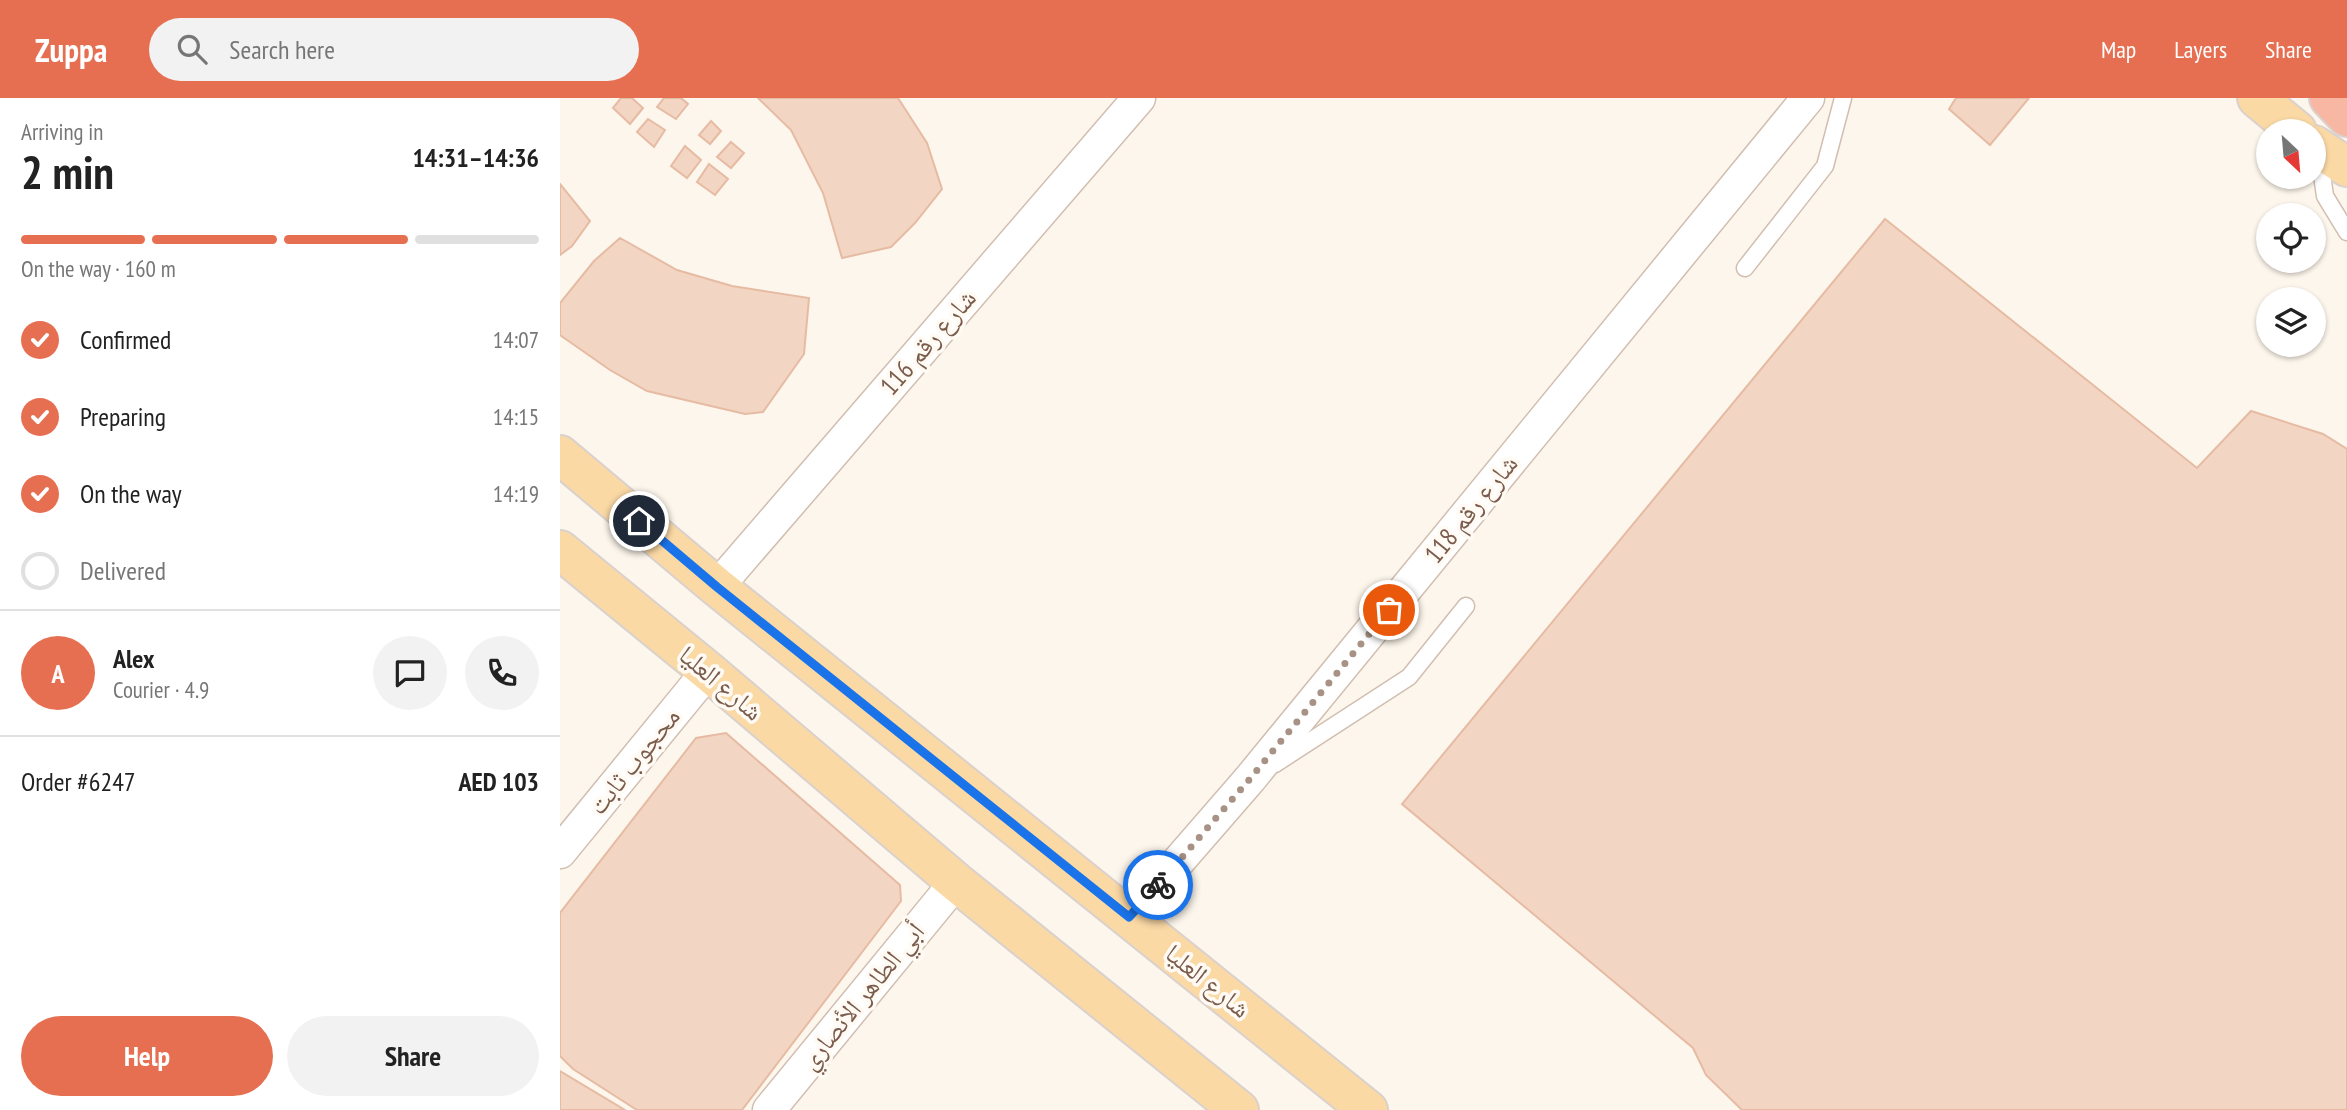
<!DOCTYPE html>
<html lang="en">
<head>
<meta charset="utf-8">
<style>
  :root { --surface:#fff; --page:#f2f2f2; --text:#222; --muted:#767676; --line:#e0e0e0; --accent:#e76f51 }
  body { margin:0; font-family:"PT Sans Narrow","Noto Naskh Arabic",sans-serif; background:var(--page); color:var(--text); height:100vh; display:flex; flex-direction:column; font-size:26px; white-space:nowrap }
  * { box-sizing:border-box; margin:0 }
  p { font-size:23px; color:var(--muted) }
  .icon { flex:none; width:38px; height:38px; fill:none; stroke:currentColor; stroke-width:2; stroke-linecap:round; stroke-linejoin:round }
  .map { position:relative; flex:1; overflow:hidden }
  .side { display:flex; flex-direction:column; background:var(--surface); width:560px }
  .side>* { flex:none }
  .needle { width:46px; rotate:154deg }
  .controls { position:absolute; left:1696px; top:21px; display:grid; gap:14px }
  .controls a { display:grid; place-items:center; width:70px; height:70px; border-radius:50%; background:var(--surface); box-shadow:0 2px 5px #0004; font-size:35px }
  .pin { position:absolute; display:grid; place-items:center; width:60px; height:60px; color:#fff; margin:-30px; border:4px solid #fff; border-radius:50%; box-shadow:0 2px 7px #0007 }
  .courier { position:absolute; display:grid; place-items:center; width:70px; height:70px; margin:-35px; border:5px solid #1a73e8; border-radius:50%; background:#fff; color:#222; box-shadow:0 2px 9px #0007 }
  .headline em { font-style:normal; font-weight:800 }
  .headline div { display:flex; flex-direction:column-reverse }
  .headline { display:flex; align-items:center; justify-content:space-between; height:119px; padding:0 21px }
  h1 { font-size:46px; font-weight:800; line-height:52px }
  .bar { display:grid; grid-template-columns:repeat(4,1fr); gap:10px 7px; align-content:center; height:84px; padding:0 21px }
  .bar i { height:9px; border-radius:5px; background:var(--line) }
  .bar .current { background:var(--accent) }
  .bar p { grid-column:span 4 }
  .line { display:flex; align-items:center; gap:18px; padding:0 21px; border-top:2px solid var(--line) }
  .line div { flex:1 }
  .round { display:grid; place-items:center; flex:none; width:74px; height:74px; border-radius:37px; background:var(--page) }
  ol { padding:0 21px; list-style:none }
  li { display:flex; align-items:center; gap:21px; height:77px }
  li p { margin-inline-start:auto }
  li .icon { padding:7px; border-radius:50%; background:var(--accent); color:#fff; stroke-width:4 }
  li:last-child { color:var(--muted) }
  li i { width:38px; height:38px; border:4px solid var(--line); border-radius:50% }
  .button { display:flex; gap:14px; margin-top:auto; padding:14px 21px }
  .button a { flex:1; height:80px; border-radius:42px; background:var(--accent); color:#fff; font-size:28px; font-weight:800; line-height:80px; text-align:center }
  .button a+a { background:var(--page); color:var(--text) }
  header { display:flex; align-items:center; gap:42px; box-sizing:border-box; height:98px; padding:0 35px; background:var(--accent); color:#fff }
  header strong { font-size:33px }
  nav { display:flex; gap:38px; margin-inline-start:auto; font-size:24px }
  .search { width:490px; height:63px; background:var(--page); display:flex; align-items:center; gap:18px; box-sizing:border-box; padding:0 24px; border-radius:38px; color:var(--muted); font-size:26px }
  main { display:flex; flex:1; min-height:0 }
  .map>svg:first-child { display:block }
</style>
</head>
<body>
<header>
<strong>Zuppa</strong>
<div class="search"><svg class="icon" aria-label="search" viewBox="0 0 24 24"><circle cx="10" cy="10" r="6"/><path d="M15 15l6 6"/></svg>Search here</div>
<nav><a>Map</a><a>Layers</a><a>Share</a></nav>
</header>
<main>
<section class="side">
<div class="headline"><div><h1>2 min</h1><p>Arriving in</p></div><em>14:31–14:36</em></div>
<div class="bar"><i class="current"></i><i class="current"></i><i class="current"></i><i></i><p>On the way · 160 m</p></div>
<ol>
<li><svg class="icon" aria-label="check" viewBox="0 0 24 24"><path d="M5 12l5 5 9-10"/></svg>Confirmed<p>14:07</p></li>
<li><svg class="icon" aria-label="check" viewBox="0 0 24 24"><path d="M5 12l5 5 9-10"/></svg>Preparing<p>14:15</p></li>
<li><svg class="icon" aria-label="check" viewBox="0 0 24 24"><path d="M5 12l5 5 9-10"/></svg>On the way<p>14:19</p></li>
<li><i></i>Delivered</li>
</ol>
<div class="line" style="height:126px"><b class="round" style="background:var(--accent);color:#fff">A</b><div><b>Alex</b><p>Courier · 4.9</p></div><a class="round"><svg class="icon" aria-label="chat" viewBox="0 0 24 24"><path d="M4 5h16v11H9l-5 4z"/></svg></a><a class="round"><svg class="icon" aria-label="phone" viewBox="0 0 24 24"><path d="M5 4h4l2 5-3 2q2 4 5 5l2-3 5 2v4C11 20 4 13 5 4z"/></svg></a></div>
<div class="line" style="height:91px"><div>Order #6247</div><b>AED 103</b></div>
<div class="button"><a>Help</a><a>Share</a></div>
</section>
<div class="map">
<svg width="1787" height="1012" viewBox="0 0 1787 1012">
  <rect width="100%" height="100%" fill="#fdf6ec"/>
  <g fill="#f3d5c3" stroke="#e6bba3" stroke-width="2">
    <path d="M61,0H72L83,10L70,26L53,10Z"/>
    <path d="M104,0H121L128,6L116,21L97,9Z"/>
    <path d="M198,0H338L367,45L382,91L355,125L331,149L282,160L263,95L231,32Z"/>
    <path d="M1396,0H1469L1430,47L1389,11Z"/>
    <path d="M88,21L105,32L94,49L77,34Z"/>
    <path d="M151,23L161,33L150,46L139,37Z"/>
    <path d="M171,44L184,55L171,70L157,59Z"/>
    <path d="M125,48L141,62L127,80L111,68Z"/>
    <path d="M149,66L168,81L155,97L137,84Z"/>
    <path d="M0,86L30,123L12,148L0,157Z"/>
    <path d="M1325,121L1637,370L1691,313L1763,336L1787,351V1012H1182L1146,977L1133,950L842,706Z"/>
    <path d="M60,140L117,172L172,188L249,200L244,256L203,314L185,316L87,293L50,272L0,237V205L34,163Z"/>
    <path d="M166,635L340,787L341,803L182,1012H77L13,971L0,958V815L136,640Z"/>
    <path d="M0,973L65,1012H0Z"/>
  </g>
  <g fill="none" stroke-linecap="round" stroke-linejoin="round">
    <defs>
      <g id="service">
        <path d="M1759,56L1765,98L1787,134"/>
        <path d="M1185,170L1265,68L1283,0"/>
        <path d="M715,666L849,579L906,508"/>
      </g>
      <g id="minor">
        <path d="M157,489L579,0"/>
        <path d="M0,754L148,573"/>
        <path d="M570,819L689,682L1248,0"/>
        <path d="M209,1012L396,784"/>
      </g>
      <g id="primary">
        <path d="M1697,0L1737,33"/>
        <path d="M1754,47L1787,69"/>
        <path d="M0,357L157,489L808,1012"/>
        <path d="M0,452L148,573L396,784L679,1012"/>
      </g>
      <path id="motorway" d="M1769,0L1787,19"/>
    </defs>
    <use href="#service" stroke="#d1beb0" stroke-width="19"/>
    <use href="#minor" stroke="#d1beb0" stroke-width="35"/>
    <use href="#primary" stroke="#dad1cd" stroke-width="42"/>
    <use href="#motorway" stroke="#dad1cd" stroke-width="42"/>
    <use href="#service" stroke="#fff" stroke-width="16"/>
    <use href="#minor" stroke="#fff" stroke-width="32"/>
    <use href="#primary" stroke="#fbd9a5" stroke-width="38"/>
    <use href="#motorway" stroke="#f7b7a3" stroke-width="38"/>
  </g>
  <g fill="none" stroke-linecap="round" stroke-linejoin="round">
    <path stroke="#a89285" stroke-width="7" stroke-dasharray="0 12.6" d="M598,787L689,682L829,512"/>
    <path stroke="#1a73e8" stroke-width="9" d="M79,423L157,489L569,819L598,787"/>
  </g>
  <g text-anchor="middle" stroke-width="7" stroke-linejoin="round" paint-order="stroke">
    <g font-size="26" fill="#7a5c4d" stroke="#fffaf3">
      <text transform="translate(368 244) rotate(-49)" y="9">شارع رقم 116</text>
      <text transform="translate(911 411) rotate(-51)" y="9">شارع رقم 118</text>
      <text transform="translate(161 585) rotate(40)" y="9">شارع العليا</text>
      <text transform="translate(74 663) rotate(-51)" y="9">محجوب ثابت</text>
      <text transform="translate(648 883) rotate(39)" y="9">شارع العليا</text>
      <text transform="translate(302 898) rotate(-51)" y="9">أبي الطاهر الأنصاري</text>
    </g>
  </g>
</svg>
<div class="controls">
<a><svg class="needle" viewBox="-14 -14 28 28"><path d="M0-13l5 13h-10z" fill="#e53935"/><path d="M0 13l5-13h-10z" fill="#767676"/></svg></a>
<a><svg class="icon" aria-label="locate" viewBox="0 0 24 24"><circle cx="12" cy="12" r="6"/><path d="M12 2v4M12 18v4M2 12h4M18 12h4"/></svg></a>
<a><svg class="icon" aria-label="layers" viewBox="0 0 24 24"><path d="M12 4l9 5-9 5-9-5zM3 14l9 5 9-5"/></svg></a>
</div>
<div class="pin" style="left:829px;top:512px;background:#ea580c"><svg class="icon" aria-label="bag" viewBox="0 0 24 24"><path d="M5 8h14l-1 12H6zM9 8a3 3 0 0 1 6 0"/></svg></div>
<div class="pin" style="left:79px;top:423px;background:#1f2937"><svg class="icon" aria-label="home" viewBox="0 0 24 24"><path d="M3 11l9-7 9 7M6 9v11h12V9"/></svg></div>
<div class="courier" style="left:598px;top:787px"><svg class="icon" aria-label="bike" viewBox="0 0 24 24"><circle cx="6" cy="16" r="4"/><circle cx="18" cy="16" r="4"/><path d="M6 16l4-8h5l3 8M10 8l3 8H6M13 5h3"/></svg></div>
</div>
</main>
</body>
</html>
